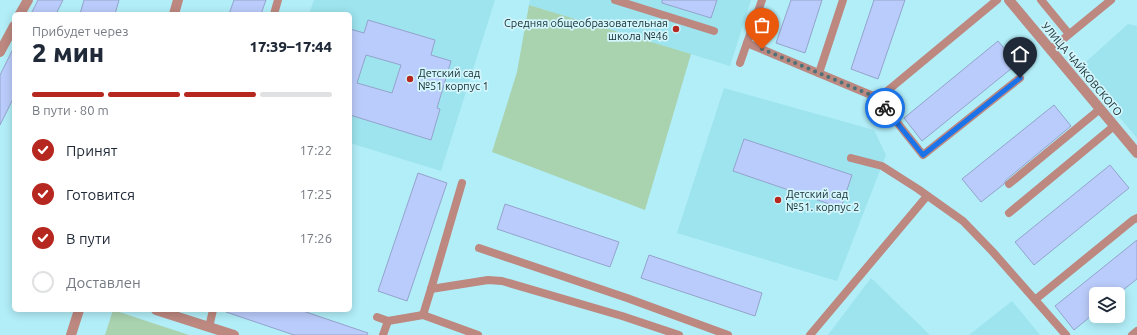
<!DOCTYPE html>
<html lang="ru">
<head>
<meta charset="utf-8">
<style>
  :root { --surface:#fff; --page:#f2f2f3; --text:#1f2937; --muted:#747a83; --line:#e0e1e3; --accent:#b62720 }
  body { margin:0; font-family:Ubuntu,sans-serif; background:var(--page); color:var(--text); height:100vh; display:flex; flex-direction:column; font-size:15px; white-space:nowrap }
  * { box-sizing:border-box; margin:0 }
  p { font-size:13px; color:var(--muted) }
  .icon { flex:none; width:22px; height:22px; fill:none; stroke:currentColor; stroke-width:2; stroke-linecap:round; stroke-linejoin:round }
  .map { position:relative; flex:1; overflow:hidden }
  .panel { position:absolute; left:12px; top:12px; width:340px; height:300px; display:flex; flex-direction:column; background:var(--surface); border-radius:6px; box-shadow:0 2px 10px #0003 }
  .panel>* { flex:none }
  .buttons { position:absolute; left:1089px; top:287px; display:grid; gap:8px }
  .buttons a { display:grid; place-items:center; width:36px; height:36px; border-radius:6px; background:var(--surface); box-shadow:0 2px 10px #0003; font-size:20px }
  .pin { position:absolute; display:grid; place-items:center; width:34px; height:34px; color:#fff; margin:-41px -17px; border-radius:50% 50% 50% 0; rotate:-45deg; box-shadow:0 0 4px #0007 }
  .pin .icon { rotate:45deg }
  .courier { position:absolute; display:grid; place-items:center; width:40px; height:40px; margin:-20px; border:3px solid #1a73e8; border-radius:50%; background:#fff; color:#222; box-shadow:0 1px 5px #0007 }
  .head em { font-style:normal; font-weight:800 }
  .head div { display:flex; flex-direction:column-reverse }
  .head { display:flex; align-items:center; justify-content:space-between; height:68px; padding:0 20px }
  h1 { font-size:26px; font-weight:800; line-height:30px }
  .bar { display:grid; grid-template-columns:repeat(4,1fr); gap:6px 4px; align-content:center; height:48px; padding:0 20px }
  .bar i { height:5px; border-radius:3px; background:var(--line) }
  .bar .active { background:var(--accent) }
  .bar p { grid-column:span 4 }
  ol { padding:0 20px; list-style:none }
  li { display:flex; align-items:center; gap:12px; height:44px }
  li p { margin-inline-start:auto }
  li .icon { padding:4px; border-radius:50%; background:var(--accent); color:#fff; stroke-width:4 }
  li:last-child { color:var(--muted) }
  li i { width:22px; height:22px; border:2px solid var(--line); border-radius:50% }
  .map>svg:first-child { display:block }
</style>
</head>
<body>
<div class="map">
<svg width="1137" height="335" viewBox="0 0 1137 335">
  <rect width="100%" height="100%" fill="#b2eef8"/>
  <g fill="#9de4ef">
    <path d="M314,0H495L441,171L350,143V14H309Z"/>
    <path d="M530,0H751L730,66L529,5Z"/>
    <path d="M1128,24L1137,26V138L1078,69Z"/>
    <path d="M724,88L874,130L886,155L837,281L677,233Z"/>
    <path d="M871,278L930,335H828Z"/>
    <path d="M1012,301L1040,335H969Z"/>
  </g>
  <g fill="#a9d2af">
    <path d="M529,5L691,54L645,210L492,152L517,72Z"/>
    <path d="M113,310L189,335H105Z"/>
  </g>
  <g fill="#baccfb" stroke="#94a3cc" fill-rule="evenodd">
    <path d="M38,0H63L56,14H31Z"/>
    <path d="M84,0H119L115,14H80Z"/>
    <path d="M234,0H266L261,14H229Z"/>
    <path d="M662,0H717L711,18L662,3Z"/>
    <path d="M791,0H822L805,53L776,43Z"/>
    <path d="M874,0H905L878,79L851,69Z"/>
    <path d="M368,20L435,40L431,55L451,61L437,108L440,109L431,140L350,115V29L364,33ZM366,55L401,65L392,93L357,83Z"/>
    <path d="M998,41L1017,64L922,141L904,118Z"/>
    <path d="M14,47V97L0,125V75Z"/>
    <path d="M1054,105L1071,126L1006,180L1004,184L981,202L962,179Z"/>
    <path d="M744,139L852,175L841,208L733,171Z"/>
    <path d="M1110,165L1129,188L1034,265L1015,242Z"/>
    <path d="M418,173L447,183L407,301L378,291Z"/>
    <path d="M505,204L619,242L610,267L497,229Z"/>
    <path d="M1137,240V279L1118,294H1096V312L1074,330L1055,306Z"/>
    <path d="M649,255L762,293L755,316L641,278Z"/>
    <path d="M227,310H300L368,333L367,335H294L226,312Z"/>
  </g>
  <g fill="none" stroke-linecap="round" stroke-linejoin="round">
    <g stroke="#bc8880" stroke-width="8">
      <path d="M615,0L714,31"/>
      <path d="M1041,0L1069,34"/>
      <path d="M274,14L278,0"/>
      <path d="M747,43L871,95C877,96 881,95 886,92L997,0"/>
      <path d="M1050,50L1111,0"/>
      <path d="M740,63L762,0"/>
      <path d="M819,73L843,0"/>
      <path d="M876,96L923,155L1020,78"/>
      <path d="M851,158L882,166L918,189L963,221L992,251L1066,335"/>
      <path d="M1009,184L1100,109"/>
      <path d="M1009,213L1114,126"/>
      <path d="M479,248L627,298L728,335"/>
      <path d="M431,289L488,280L502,281L622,316L679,335"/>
      <path d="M1036,299L1133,220L1137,218"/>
      <path d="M423,315L431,289L462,183"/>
      <path d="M377,317L388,321L423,315L478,335"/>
      <path d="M209,327L213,310"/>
      <path d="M383,335L388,321"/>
      <path d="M810,335L927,196"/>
      <path d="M1132,335L1137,331"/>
    </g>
    <g stroke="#bc8880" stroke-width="10">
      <path d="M1009,0L1137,153"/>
      <path d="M20,14L28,0"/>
      <path d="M0,52L14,26"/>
      <path d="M156,310L234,335"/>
    </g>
    <g stroke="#bc8880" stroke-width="10">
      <path d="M174,14L178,0"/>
      <path d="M71,335L79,310"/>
    </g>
  </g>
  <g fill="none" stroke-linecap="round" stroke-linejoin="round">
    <path stroke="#4c7177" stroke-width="4" stroke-dasharray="0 7.2" d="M762,49L871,95L876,96L885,108"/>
    <path stroke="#1a73e8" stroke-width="5" d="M885,108L923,155L1020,78"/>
  </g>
  <g fill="#b62720" stroke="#d3f6fc" stroke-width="1.5">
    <circle cx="676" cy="29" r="4"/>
    <circle cx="410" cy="79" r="4"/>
    <circle cx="778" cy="200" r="4"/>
  </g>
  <g text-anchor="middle" stroke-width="3.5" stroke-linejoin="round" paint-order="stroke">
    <g font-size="11" fill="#152d31" stroke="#d3f6fc" text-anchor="start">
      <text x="668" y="27" text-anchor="end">Средняя общеобразовательная<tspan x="668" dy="13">школа №46</tspan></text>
      <text x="418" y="77">Детский сад<tspan x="418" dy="13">№51 корпус 1</tspan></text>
      <text x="786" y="198">Детский сад<tspan x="786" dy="13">№51. корпус 2</tspan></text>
    </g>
    <g font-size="11" fill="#152d31" stroke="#d3f6fc">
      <text transform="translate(1082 69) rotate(50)" y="4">УЛИЦА ЧАЙКОВСКОГО</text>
    </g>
  </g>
</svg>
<div class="buttons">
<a><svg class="icon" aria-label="layers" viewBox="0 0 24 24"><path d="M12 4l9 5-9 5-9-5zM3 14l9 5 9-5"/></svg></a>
</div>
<div class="pin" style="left:762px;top:49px;background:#ea580c"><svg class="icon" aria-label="bag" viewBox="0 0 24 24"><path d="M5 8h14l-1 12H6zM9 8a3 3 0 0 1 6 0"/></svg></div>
<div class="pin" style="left:1020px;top:78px;background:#1f2937"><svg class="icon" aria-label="home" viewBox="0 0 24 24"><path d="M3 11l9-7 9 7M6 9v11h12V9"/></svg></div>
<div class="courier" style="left:885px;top:108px"><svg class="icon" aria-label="bike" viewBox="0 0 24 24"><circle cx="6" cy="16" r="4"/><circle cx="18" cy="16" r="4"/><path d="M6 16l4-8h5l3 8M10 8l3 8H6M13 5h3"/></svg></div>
<section class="panel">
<div class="head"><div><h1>2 мин</h1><p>Прибудет через</p></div><em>17:39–17:44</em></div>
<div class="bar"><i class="active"></i><i class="active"></i><i class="active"></i><i></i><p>В пути · 80 m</p></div>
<ol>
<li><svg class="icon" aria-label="check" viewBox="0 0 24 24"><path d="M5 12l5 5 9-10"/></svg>Принят<p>17:22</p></li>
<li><svg class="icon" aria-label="check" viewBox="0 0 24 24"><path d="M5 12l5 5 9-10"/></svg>Готовится<p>17:25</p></li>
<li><svg class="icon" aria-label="check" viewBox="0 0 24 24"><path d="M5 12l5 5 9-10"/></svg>В пути<p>17:26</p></li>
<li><i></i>Доставлен</li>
</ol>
</section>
</div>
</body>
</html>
